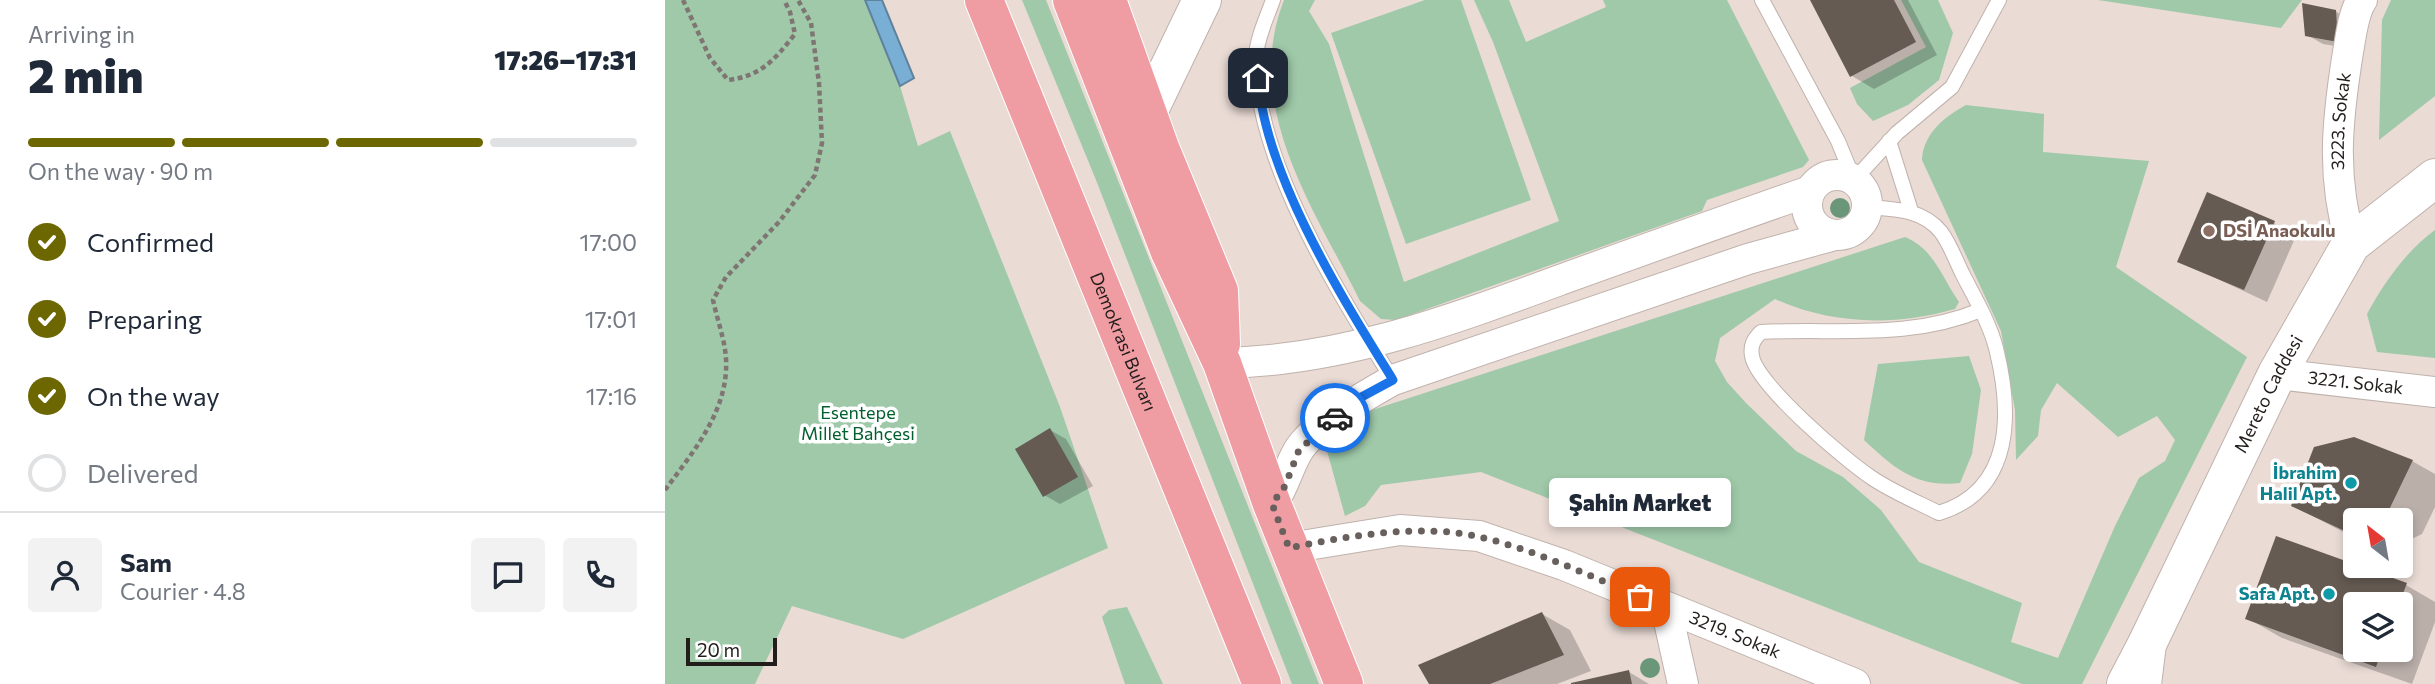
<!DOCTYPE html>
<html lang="en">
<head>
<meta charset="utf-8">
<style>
  :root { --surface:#fff; --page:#f2f2f3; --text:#1f2937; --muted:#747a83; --line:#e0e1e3; --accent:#6c6700 }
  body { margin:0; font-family:Commissioner,sans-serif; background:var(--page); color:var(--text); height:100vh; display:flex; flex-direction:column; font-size:26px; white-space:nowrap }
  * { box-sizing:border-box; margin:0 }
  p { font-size:23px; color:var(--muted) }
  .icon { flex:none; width:38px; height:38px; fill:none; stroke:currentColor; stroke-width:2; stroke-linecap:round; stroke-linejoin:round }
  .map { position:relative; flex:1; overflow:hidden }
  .side { display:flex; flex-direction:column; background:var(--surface); width:665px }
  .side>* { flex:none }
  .needle { width:46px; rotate:329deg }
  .fabs { position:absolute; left:1678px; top:508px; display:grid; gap:14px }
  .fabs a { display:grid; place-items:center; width:70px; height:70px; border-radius:7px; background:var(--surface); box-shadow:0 4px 10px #0003; font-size:35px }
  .scale { position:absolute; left:21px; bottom:18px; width:91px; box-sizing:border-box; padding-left:7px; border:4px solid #221d1b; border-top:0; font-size:19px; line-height:24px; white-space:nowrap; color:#221d1b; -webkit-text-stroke:5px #fff; paint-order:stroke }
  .pin { position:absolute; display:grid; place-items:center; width:60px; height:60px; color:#fff; margin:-30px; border-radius:14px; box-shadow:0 4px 10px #0006 }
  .courier { position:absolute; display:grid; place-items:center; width:70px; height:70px; margin:-35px; border:5px solid #1a73e8; border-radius:50%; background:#fff; color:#222; box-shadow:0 2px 9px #0007 }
  .bubble { position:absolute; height:49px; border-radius:7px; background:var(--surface); box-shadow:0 4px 10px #0003; font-size:23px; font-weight:800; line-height:49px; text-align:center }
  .summary em { font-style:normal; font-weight:800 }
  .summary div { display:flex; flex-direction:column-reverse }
  .summary { display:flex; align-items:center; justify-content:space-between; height:119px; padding:0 28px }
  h1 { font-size:46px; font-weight:800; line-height:52px }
  .bar { display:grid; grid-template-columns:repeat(4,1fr); gap:10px 7px; align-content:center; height:84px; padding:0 28px }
  .bar i { height:9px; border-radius:5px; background:var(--line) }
  .bar .on { background:var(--accent) }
  .bar p { grid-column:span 4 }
  .line { display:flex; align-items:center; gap:18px; padding:0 28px; border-top:2px solid var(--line) }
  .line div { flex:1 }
  .round { display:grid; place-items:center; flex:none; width:74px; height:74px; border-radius:7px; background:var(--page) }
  ol { padding:0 28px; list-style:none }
  li { display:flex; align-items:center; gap:21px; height:77px }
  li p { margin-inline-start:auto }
  li .icon { padding:7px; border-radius:50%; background:var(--accent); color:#fff; stroke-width:4 }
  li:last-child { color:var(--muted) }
  li i { width:38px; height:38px; border:4px solid var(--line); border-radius:50% }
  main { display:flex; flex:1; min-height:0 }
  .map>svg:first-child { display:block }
</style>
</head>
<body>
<main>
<section class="side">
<div class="summary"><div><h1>2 min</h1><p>Arriving in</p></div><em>17:26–17:31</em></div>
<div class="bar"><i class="on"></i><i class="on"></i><i class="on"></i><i></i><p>On the way · 90 m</p></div>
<ol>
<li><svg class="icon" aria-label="check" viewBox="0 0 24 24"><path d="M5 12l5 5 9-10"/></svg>Confirmed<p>17:00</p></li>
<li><svg class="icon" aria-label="check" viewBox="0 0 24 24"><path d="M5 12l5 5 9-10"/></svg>Preparing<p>17:01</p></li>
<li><svg class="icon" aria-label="check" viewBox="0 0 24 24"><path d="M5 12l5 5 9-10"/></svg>On the way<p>17:16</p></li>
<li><i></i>Delivered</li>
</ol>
<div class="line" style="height:126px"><a class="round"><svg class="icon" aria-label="person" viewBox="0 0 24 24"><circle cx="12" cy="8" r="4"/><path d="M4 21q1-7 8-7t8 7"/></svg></a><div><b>Sam</b><p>Courier · 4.8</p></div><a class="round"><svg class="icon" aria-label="chat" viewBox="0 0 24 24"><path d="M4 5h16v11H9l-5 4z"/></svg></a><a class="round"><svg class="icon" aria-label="phone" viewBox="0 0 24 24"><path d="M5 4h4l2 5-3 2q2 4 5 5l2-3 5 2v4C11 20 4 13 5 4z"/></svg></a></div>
</section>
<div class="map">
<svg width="1770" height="684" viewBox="0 0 1770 684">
  <rect width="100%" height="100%" fill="#eadbd5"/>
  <g fill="#9fc9a9">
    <path d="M0,0H200L235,86L253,146L285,131L395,407L443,548L238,639L127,606L90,684H0Z"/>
    <path d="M357,0H381L654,684H627L431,180Z"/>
    <path d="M619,0H650L644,11L664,44L739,282L894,221L828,42L809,0H844L861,42L941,7L938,0H1062L1144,160L1138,167L1042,200L1037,211L731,320L716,319L695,301C649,208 577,107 619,0Z"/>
    <path d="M760,0H796L866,200L741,244L666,33Z"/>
    <path d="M1236,0H1273L1288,33L1274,80L1243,105L1208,121L1192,104L1185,88L1261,47Z"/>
    <path d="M1433,0H1637L1616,28Z"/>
    <path d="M1726,0H1770V96L1714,140L1717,20Z"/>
    <path d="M1301,105L1379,114L1378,152L1484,161L1451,267L1582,357L1417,684H1357L816,472L716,485L700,506L680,516L659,440L698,413L1240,237C1269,249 1276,276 1294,302L1290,309C1231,326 1166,325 1110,299L1055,338L1050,361L1062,382L1081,403L1131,451L1178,477L1216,510L1254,562L1357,603L1346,642L1393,658L1450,526L1474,478L1500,461L1510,440L1492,416L1453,437L1392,383L1376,410L1373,436L1351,460L1350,410L1336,331L1257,160C1258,134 1279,117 1301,105Z"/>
    <path d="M1770,230V358L1712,352L1702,314C1718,284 1742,250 1770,230Z"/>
    <path d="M1304,356L1316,390L1307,454L1295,483C1251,488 1229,468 1199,440L1213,364Z"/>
    <path d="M462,607L498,684H460L437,617L444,610Z"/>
  </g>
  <path fill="#79aed5" stroke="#5f829d" stroke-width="2" d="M200,0H217L249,78L235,86Z"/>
  <g fill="#0003" fill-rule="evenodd">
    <path d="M1147,0H1243L1272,55L1209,89L1187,76Z"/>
    <path d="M1670,11L1686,21L1688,49L1658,44L1642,35Z"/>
    <path d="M1609,223L1631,236L1602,302L1514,261Z"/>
    <path d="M385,430L401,439L428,486L395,504L379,495Z"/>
    <path d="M1747,461L1770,474V507L1757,534L1736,544V520H1690V538L1628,506Z"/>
    <path d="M1741,585L1770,602V622L1747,684L1617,638L1582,618ZM1690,604H1736V649H1690Z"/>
    <path d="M877,614L905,630L926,671L892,684H766Z"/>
    <path d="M964,672L984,684H909Z"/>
  </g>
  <g fill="#655b53">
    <path d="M1145,0H1229L1251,42L1185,77Z"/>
    <path d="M1637,3L1671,10L1673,42L1640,36Z"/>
    <path d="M1542,192L1610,221L1579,290L1512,262Z"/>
    <path d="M385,428L413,477L378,497L350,449Z"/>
    <path d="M1689,437L1748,460L1722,514L1710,520H1690V529L1684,533L1626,506L1649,447Z"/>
    <path d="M1611,536L1742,583L1734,604H1690V649H1717L1711,667L1580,619Z"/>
    <path d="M877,612L899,655L825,684H764L753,665Z"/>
    <path d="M964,670L967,684H906V683Z"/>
  </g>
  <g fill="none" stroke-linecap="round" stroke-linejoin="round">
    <defs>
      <g id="lane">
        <path d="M608,0C602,17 592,38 591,56C589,159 674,294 728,380"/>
        <path d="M1097,0L1173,141L1189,180L1232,133L1287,87L1334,0"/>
        <path d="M1224,141L1246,211"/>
        <path d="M1202,207C1229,209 1258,209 1276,232C1285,244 1291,261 1298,275C1310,298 1324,322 1331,348C1347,412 1349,490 1274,513C1252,502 1228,492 1207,478C1181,461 1091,384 1087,356C1085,345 1089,339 1096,332C1173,328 1243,340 1316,310"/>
      </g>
      <g id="street">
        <circle cx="1172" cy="205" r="30"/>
        <path id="s1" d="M1686,244C1666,176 1672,121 1683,52C1686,36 1688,13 1697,0"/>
        <path d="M557,363C676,361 784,321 895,280C978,250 1061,220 1145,191"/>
        <path id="s2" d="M1612,374L1770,392"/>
        <path d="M607,504C619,487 623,468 633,451C650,424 701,395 728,380L1083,259L1166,236"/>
        <path id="s3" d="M624,548L735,530L814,536L899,565L1190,684"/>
        <path d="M1001,608L1018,684"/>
      </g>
      <g id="secondary">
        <path d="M483,112L537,0"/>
        <path id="s4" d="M1482,644L1612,374L1686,244L1770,178"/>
        <path d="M1461,684L1482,644L1477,684"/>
      </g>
      <g id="highway">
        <path id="s5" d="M319,0L597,684"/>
        <path d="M407,0L505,252L557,363L607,504L679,684"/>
        <path d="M442,0L495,148L554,291L556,344"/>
      </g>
    </defs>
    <use href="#lane" stroke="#c0b2ac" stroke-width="16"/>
    <use href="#street" stroke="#c0b2ac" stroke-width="32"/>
    <use href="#secondary" stroke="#c0b2ac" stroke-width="40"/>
    <use href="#highway" stroke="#fff" stroke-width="40"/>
    <g stroke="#7f7572" stroke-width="4.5" stroke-dasharray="5 3.5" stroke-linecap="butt">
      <path d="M18,0L45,58L63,80C97,76 110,59 130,34L125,12L119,0"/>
      <path d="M0,490C28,452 64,410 61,359C60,340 52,319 48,300L61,277L114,222L150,175L157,143L154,83L146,23L133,0"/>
    </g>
    <use href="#lane" stroke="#fff" stroke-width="14"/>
    <use href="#street" stroke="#fff" stroke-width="30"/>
    <use href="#secondary" stroke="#fff" stroke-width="38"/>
    <use href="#highway" stroke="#ef9ca3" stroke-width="38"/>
  </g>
  <g fill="#6a9779">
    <circle cx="1175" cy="208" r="10"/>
    <circle cx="985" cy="668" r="10"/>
  </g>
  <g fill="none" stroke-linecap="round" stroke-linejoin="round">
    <path stroke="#68605c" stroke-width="7" stroke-dasharray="0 12.6" d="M670,418L634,450L620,486L607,504L624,548C683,536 756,523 815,537C870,550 923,575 975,597"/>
    <path stroke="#1a73e8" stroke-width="9" d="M593,78C600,176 677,297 728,380L689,401L670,418"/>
  </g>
  <circle fill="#8d6e63" stroke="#fff" stroke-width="2.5" cx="1544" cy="231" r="7"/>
  <g fill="#0f9aa8" stroke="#fff" stroke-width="2.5">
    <circle cx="1686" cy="483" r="7"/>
    <circle cx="1664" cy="594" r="7"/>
  </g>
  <g text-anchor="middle" stroke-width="7" stroke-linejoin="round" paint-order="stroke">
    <g font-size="18" fill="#221d1b" stroke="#fff">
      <text dy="6" stroke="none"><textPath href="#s1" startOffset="124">3223. Sokak</textPath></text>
      <text dy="6" stroke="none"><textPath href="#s5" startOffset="369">Demokrasi Bulvarı</textPath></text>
      <text dy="6" stroke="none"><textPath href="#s2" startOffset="79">3221. Sokak</textPath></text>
      <text dy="6" stroke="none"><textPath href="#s4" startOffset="278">Mereto Caddesi</textPath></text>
      <text dy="6" stroke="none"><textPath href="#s3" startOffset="466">3219. Sokak</textPath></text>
    </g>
    <g font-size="18" font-weight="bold" fill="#785e54" stroke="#fff" text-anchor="start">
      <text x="1558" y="237">DSİ Anaokulu</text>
    </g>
    <g font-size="18" fill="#025f2e" stroke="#fff">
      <text x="193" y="419">Esentepe<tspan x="193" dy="21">Millet Bahçesi</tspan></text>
    </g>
    <g font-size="18" font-weight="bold" fill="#0d838f" stroke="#fff" text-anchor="end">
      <text x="1672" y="479">İbrahim<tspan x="1672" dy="21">Halil Apt.</tspan></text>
      <text x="1650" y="600">Safa Apt.</text>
    </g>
  </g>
</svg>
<div class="fabs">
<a><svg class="needle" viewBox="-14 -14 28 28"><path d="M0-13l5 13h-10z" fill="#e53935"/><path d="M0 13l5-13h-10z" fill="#747a83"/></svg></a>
<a><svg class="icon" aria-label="layers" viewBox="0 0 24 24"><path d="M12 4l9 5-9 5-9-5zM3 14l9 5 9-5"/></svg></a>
</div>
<div class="scale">20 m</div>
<div class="pin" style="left:975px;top:597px;background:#ea580c"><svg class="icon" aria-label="bag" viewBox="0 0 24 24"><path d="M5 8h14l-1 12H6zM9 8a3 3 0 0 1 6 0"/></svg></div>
<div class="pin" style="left:593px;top:78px;background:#1f2937"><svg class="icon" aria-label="home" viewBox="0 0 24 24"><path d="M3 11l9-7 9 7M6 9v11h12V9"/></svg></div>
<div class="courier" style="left:670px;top:418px"><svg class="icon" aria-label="car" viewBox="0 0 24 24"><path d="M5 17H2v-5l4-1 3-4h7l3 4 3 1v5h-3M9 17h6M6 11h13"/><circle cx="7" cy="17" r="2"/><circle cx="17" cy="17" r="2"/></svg></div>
<div class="bubble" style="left:884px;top:478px;width:182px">Şahin Market</div>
</div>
</main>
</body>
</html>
